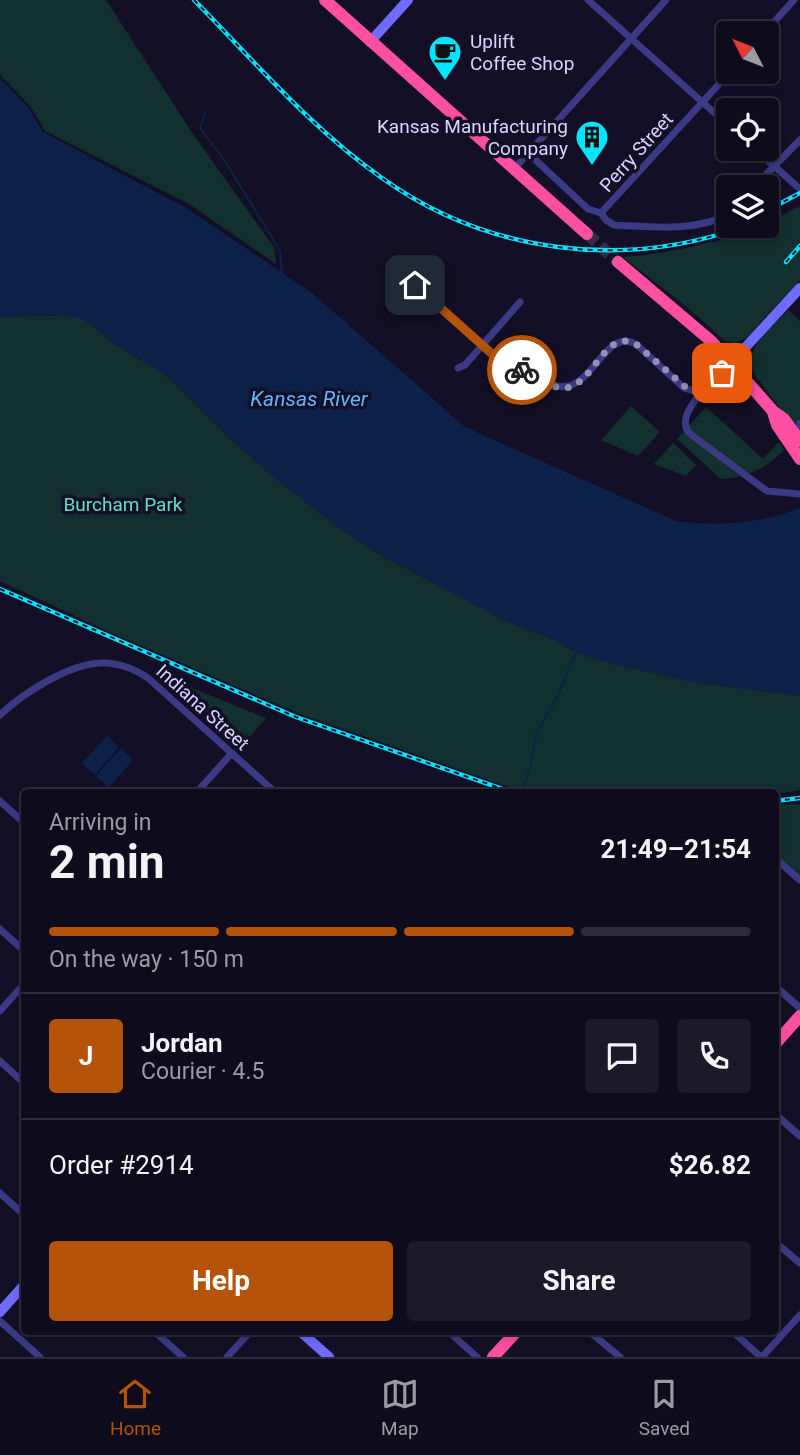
<!DOCTYPE html>
<html lang="en">
<head>
<meta charset="utf-8">
<style>
  :root { --surface:#0e0b1c; --page:#1c1929; --text:#f1f3f6; --muted:#9b9ba3; --line:#2e2b3b; --accent:#b45309 }
  body { margin:0; font-family:Roboto,sans-serif; background:var(--page); color:var(--text); height:100vh; display:flex; flex-direction:column; font-size:26px; white-space:nowrap }
  * { box-sizing:border-box; margin:0 }
  p { font-size:23px; color:var(--muted) }
  .icon { flex:none; width:38px; height:38px; fill:none; stroke:currentColor; stroke-width:2; stroke-linecap:round; stroke-linejoin:round }
  .map { position:relative; flex:1; overflow:hidden }
  .side { position:absolute; left:21px; top:789px; width:758px; height:546px; display:flex; flex-direction:column; background:var(--surface); border-radius:7px; box-shadow:0 4px 10px #0003,0 0 0 2px var(--line) }
  .side>* { flex:none }
  .needle { width:46px; rotate:312deg }
  .tools { position:absolute; left:716px; top:21px; display:grid; gap:14px }
  .tools a { display:grid; place-items:center; width:63px; height:63px; border-radius:7px; background:var(--surface); box-shadow:0 4px 10px #0003,0 0 0 2px var(--line); font-size:35px }
  .pin { position:absolute; display:grid; place-items:center; width:60px; height:60px; color:#fff; margin:-30px; border-radius:14px; box-shadow:0 4px 10px #0006 }
  .courier { position:absolute; display:grid; place-items:center; width:70px; height:70px; margin:-35px; border:5px solid #b45309; border-radius:50%; background:#fff; color:#222; box-shadow:0 2px 9px #0007 }
  .head em { font-style:normal; font-weight:700 }
  .head div { display:flex; flex-direction:column-reverse }
  .head { display:flex; align-items:center; justify-content:space-between; height:119px; padding:0 28px }
  h1 { font-size:46px; font-weight:700; line-height:52px }
  .bar { display:grid; grid-template-columns:repeat(4,1fr); gap:10px 7px; align-content:center; height:84px; padding:0 28px }
  .bar i { height:9px; border-radius:5px; background:var(--line) }
  .bar .selected { background:var(--accent) }
  .bar p { grid-column:span 4 }
  .line { display:flex; align-items:center; gap:18px; padding:0 28px; border-top:2px solid var(--line) }
  .line div { flex:1 }
  .round { display:grid; place-items:center; flex:none; width:74px; height:74px; border-radius:7px; background:var(--page) }
  .button { display:flex; gap:14px; margin-top:auto; padding:14px 28px }
  .button a { flex:1; height:80px; border-radius:7px; background:var(--accent); color:#fff; font-size:28px; font-weight:700; line-height:80px; text-align:center }
  .button a+a { background:var(--page); color:var(--text) }
  .dock { display:flex; justify-content:space-around; align-items:center; height:98px; border-top:2px solid var(--line); background:var(--surface); font-size:19px; color:var(--muted) }
  .dock a { display:grid; justify-items:center; gap:4px }
  .dock .selected { color:var(--accent) }
  .map>svg:first-child { display:block }
</style>
</head>
<body>
<div class="map">
<svg width="800" height="1357" viewBox="0 0 800 1357">
  <rect width="100%" height="100%" fill="#130f26"/>
  <g fill="#12302f">
    <path d="M0,0H106L193,134L274,247L276,264L189,204L45,131L31,107L0,75Z"/>
    <path d="M800,206V280L746,338L735,343L725,341L688,308L623,257C656,255 688,248 720,240C735,236 751,226 766,226L767,223Z"/>
    <path d="M788,310L800,321V417L797,426H794L754,374C741,350 773,326 788,310Z"/>
    <path d="M65,315L84,319L115,344L170,378L222,431L271,475L373,551L506,621L547,637L581,654L617,665L694,682L800,696V790L775,794L526,793L298,713L105,630L0,581V317Z"/>
    <path d="M631,406L660,432L638,456L601,440Z"/>
    <path d="M706,407L763,459L779,442L784,450C767,468 746,478 721,479L677,439Z"/>
    <path d="M673,443L696,465L686,476L654,464Z"/>
    <path d="M165,677L266,718L242,746Z"/>
    <path d="M800,804V875L775,853V805Z"/>
  </g>
  <g fill="#0c2248">
    <path d="M0,78L28,107L43,132L186,208L312,293L465,427L676,521C719,526 759,524 800,508V696L694,682L617,665L581,654L547,637L506,621L373,551L339,528L271,475L222,431L170,378L115,344L84,319L65,315L0,317Z"/>
    <path d="M107,736L119,747L95,775L82,763Z"/>
    <path d="M121,748L133,760L109,787L96,776Z"/>
  </g>
  <g fill="none" stroke-linecap="round" stroke-linejoin="round">
    <g stroke="#0c2248" stroke-width="2">
      <path d="M205,114L200,128L225,161L280,251L282,274"/>
      <path d="M521,793L530,768L537,732L558,696L576,652"/>
    </g>
    <path stroke="#312d47" stroke-width="12" stroke-dasharray="12 6" stroke-linecap="butt" d="M587,234L618,262"/>
    <g stroke="#3d3a85" stroke-width="7">
      <path d="M588,0L728,125"/>
      <path d="M764,33L794,0"/>
      <path d="M755,149L800,189"/>
      <path d="M528,153L588,209L601,213L730,72"/>
      <path d="M514,169L666,0"/>
      <path d="M754,187L800,140"/>
      <path d="M601,213L606,220L614,225C652,227 693,232 728,215"/>
      <path d="M415,285L497,357L557,386C593,394 603,327 636,344L684,388L700,393"/>
      <path d="M458,368L465,365L520,302"/>
      <path d="M700,393C692,406 679,419 689,433L767,491L800,494"/>
      <path d="M700,393L707,390L732,362"/>
      <path d="M800,423V434"/>
      <path d="M0,715C23,693 69,664 101,663C117,662 135,669 148,678L276,793"/>
      <path d="M196,793L232,753"/>
      <path d="M0,801L24,823"/>
      <path d="M775,858L800,880"/>
      <path d="M0,929L24,951"/>
      <path d="M775,986L800,1008"/>
      <path d="M0,1011L24,984"/>
      <path d="M0,1061L24,1083"/>
      <path d="M775,1114L800,1136"/>
      <path d="M0,1193L24,1215"/>
      <path d="M775,1242L800,1263"/>
      <path d="M0,1321L40,1357"/>
      <path d="M155,1332L183,1357"/>
      <path d="M449,1332L477,1357"/>
      <path d="M590,1332L620,1357"/>
      <path d="M733,1332L761,1357"/>
      <path d="M227,1357L250,1332"/>
      <path d="M762,1357L800,1315"/>
    </g>
    <g stroke="#6f6bff" stroke-width="10">
      <path d="M370,42L408,0"/>
      <path d="M732,362L800,288"/>
      <path d="M0,1312L24,1285"/>
      <path d="M301,1332L329,1357"/>
    </g>
    <g stroke="#ff4fa3" stroke-width="12">
      <path d="M325,0L587,234"/>
      <path d="M618,262L711,341L773,411L784,419L800,441"/>
      <path d="M773,412L777,425L800,459"/>
      <path d="M775,1044L800,1016"/>
      <path d="M493,1357L516,1332"/>
    </g>
    <defs>
      <g id="rail">
        <path d="M194,0C254,61 312,129 382,178C488,254 624,270 745,226"/>
        <path d="M766,211L800,193"/>
        <path d="M786,262L800,246"/>
        <path d="M0,589L296,717L514,793"/>
        <path d="M775,801L800,798"/>
      </g>
    </defs>
    <use href="#rail" stroke="#00e5ff" stroke-width="4.5"/>
    <use href="#rail" stroke="#130f26" stroke-width="2" stroke-dasharray="5" stroke-linecap="butt"/>
  </g>
  <g fill="none" stroke-linecap="round" stroke-linejoin="round">
    <path stroke="#948fb3" stroke-width="7" stroke-dasharray="0 12.6" d="M522,370C534,376 549,387 562,388C593,390 603,327 636,344L690,391C707,395 712,384 722,373"/>
    <path stroke="#b45309" stroke-width="9" d="M415,285L491,353L522,370"/>
  </g>
  <defs>
    <symbol id="cafe-pin" viewBox="-11 -11 22 30"><path d="M0 17L-7.5 6A9.5 9.5 0 1 1 7.5 6Z" fill="#00e5ff" stroke="#130f26"/><path d="M-5.5-4.5H6V0H3Q3 3.5 0 3.5H-2.5Q-5.5 3.5-5.5 0ZM3-3.2v2h1.7v-2ZM-6 4.5H4V6H-6Z" fill="#111"/></symbol>
    <symbol id="building-pin" viewBox="-11 -11 22 30"><path d="M0 17L-7.5 6A9.5 9.5 0 1 1 7.5 6Z" fill="#00e5ff" stroke="#130f26"/><path d="M-4-6H4V6H1V3H-1V6H-4ZM-2.5-4.3h1.7v1.8h-1.7ZM.8-4.3h1.7v1.8H.8ZM-2.5-1h1.7V.8h-1.7ZM.8-1h1.7V.8H.8Z" fill="#111"/></symbol>
  </defs>
  <g fill-rule="evenodd">
    <use href="#cafe-pin" x="426" y="33" width="38" height="52"/>
    <use href="#building-pin" x="573" y="118" width="38" height="52"/>
  </g>
  <g text-anchor="middle" stroke-width="7" stroke-linejoin="round" paint-order="stroke">
    <g font-size="19" fill="#d9d4ff" stroke="#130f26" text-anchor="start">
      <text x="470" y="48">Uplift<tspan x="470" dy="22">Coffee Shop</tspan></text>
      <text x="568" y="133" text-anchor="end">Kansas Manufacturing<tspan x="568" dy="22">Company</tspan></text>
    </g>
    <g font-size="19" fill="#d9d4ff" stroke="#130f26">
      <text transform="translate(636 152) rotate(-48)" y="7">Perry Street</text>
      <text transform="translate(203 707) rotate(42)" y="7">Indiana Street</text>
    </g>
    <g font-size="19" fill="#5fe0c0" stroke="#130f26">
      <text x="123" y="511">Burcham Park</text>
    </g>
    <g font-size="21" font-style="italic" fill="#62b6ff" stroke="#130f26">
      <text x="309" y="406">Kansas River</text>
    </g>
  </g>
</svg>
<div class="tools">
<a><svg class="needle" viewBox="-14 -14 28 28"><path d="M0-13l5 13h-10z" fill="#e53935"/><path d="M0 13l5-13h-10z" fill="#9b9ba3"/></svg></a>
<a><svg class="icon" aria-label="locate" viewBox="0 0 24 24"><circle cx="12" cy="12" r="6"/><path d="M12 2v4M12 18v4M2 12h4M18 12h4"/></svg></a>
<a><svg class="icon" aria-label="layers" viewBox="0 0 24 24"><path d="M12 4l9 5-9 5-9-5zM3 14l9 5 9-5"/></svg></a>
</div>
<div class="pin" style="left:722px;top:373px;background:#ea580c"><svg class="icon" aria-label="bag" viewBox="0 0 24 24"><path d="M5 8h14l-1 12H6zM9 8a3 3 0 0 1 6 0"/></svg></div>
<div class="pin" style="left:415px;top:285px;background:#1f2937"><svg class="icon" aria-label="home" viewBox="0 0 24 24"><path d="M3 11l9-7 9 7M6 9v11h12V9"/></svg></div>
<div class="courier" style="left:522px;top:370px"><svg class="icon" aria-label="bike" viewBox="0 0 24 24"><circle cx="6" cy="16" r="4"/><circle cx="18" cy="16" r="4"/><path d="M6 16l4-8h5l3 8M10 8l3 8H6M13 5h3"/></svg></div>
<section class="side">
<div class="head"><div><h1>2 min</h1><p>Arriving in</p></div><em>21:49–21:54</em></div>
<div class="bar"><i class="selected"></i><i class="selected"></i><i class="selected"></i><i></i><p>On the way · 150 m</p></div>
<div class="line" style="height:126px"><b class="round" style="background:var(--accent);color:#fff">J</b><div><b>Jordan</b><p>Courier · 4.5</p></div><a class="round"><svg class="icon" aria-label="chat" viewBox="0 0 24 24"><path d="M4 5h16v11H9l-5 4z"/></svg></a><a class="round"><svg class="icon" aria-label="phone" viewBox="0 0 24 24"><path d="M5 4h4l2 5-3 2q2 4 5 5l2-3 5 2v4C11 20 4 13 5 4z"/></svg></a></div>
<div class="line" style="height:91px"><div>Order #2914</div><b>$26.82</b></div>
<div class="button"><a>Help</a><a>Share</a></div>
</section>
</div>
<nav class="dock">
<a class="selected"><svg class="icon" aria-label="home" viewBox="0 0 24 24"><path d="M3 11l9-7 9 7M6 9v11h12V9"/></svg>Home</a>
<a><svg class="icon" aria-label="map" viewBox="0 0 24 24"><path d="M3 6l6-2 6 2 6-2v14l-6 2-6-2-6 2zM9 4v14M15 6v14"/></svg>Map</a>
<a><svg class="icon" aria-label="saved" viewBox="0 0 24 24"><path d="M7 4h10v16l-5-4-5 4z"/></svg>Saved</a>
</nav>
</body>
</html>
